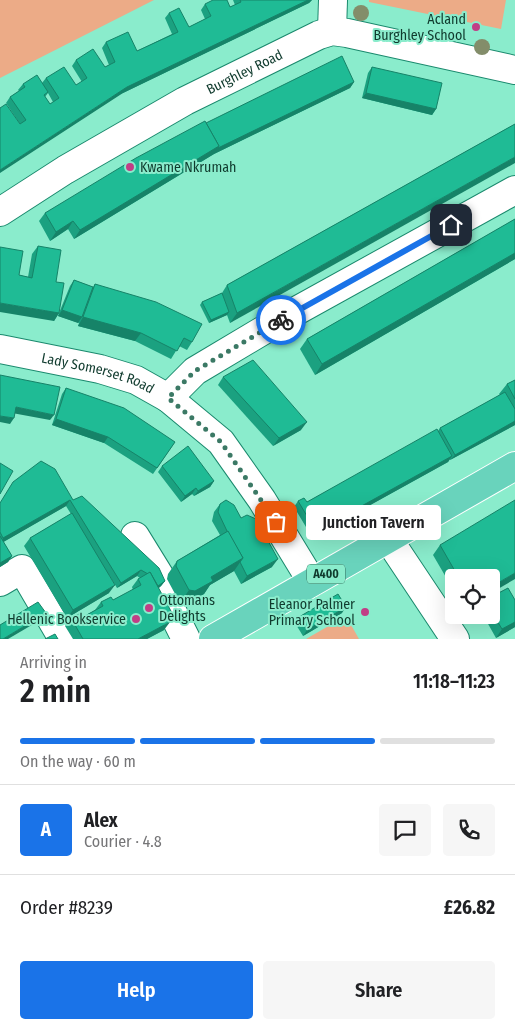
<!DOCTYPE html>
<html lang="en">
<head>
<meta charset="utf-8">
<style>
  :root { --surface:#fff; --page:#f6f6f6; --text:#202124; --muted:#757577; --line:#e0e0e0; --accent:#1a73e8 }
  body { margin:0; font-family:"Fira Sans Condensed",sans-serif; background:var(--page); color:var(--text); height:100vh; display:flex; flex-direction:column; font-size:19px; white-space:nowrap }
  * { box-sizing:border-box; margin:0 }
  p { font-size:16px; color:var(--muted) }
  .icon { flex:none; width:28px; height:28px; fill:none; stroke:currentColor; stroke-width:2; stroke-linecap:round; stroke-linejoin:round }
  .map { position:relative; height:639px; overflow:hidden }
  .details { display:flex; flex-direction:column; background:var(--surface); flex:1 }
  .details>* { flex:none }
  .controls { position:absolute; left:445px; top:569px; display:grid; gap:10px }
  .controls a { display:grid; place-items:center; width:55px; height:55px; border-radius:5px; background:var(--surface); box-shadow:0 5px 20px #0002; font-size:25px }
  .pin { position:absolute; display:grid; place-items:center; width:42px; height:42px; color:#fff; margin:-21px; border-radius:10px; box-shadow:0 2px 8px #0006 }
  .courier { position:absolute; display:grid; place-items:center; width:50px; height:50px; margin:-25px; border:4px solid #1a73e8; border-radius:50%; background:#fff; color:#222; box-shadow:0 1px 6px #0007 }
  .bubble { position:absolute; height:35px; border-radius:5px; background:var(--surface); box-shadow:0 5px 20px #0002; font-size:16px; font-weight:600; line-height:35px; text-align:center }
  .head em { font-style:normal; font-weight:600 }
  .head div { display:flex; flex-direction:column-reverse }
  .head { display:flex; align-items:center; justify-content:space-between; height:85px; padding:0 20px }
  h1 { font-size:32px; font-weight:600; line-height:38px }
  .bar { display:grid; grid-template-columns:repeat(4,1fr); gap:8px 5px; align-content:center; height:60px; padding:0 20px }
  .bar i { height:6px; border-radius:4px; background:var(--line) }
  .bar .active { background:var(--accent) }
  .bar p { grid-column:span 4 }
  .line { display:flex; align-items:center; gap:12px; padding:0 20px; border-top:1px solid var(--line) }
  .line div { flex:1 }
  .round { display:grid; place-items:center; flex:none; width:52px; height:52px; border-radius:5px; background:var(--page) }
  .cta { display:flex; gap:10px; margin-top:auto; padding:10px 20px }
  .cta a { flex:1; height:58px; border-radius:5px; background:var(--accent); color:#fff; font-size:20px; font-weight:600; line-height:58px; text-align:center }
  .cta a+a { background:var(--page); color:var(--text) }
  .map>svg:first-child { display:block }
</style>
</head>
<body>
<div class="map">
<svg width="515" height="639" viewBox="0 0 515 639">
  <rect width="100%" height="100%" fill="#8aeccc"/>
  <g fill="#ecab87">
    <path d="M0,0H154L0,78Z"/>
    <path d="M369,0H506L501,29L369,2Z"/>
    <path d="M346,616L359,639H306Z"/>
  </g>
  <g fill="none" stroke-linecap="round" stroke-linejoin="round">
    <defs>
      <g id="minor">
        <path d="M332,31L333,0"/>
        <path id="s1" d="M0,212L65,170L185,101L319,35L332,31L347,33L515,70"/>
        <path id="s2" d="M0,349L100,369L136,380L168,398L221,442L262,500L312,582"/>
        <path d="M168,398L195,371L289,315L515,190"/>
        <path d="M135,536L164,583L165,597L186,639"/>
        <path d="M389,540L455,639"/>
        <path d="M0,582L22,569L63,639"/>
      </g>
      <path id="major" d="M213,639L515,466"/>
    </defs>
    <use href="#minor" stroke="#1a896d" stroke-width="30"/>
    <use href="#major" stroke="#fff" stroke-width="30"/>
    <use href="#minor" stroke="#fff" stroke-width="28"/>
    <use href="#major" stroke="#69d3bc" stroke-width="28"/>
  </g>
  <g fill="#838d6a">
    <circle cx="361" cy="13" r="8"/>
    <circle cx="482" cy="47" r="8"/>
  </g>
  <g fill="#1ba180" fill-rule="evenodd">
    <path d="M233,0H312L309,3L123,93L20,124L6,103L10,97L19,91L18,90L23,84L42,83L46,78L76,85L82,82L72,66L76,60L105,67L109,65L102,48L106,42L137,51L172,34L165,18L169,13L189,27L205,19L201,10L205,4L230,7L235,5ZM48,93L53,102L50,104L45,97Z"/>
    <path d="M372,67L436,109L432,115L362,98L368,73Z"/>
    <path d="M354,82L350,88L214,154L74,239L68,229L50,241L39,221L45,213L206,123Z"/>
    <path d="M515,124L230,323L227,315L209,323L200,305L202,302L222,293L227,285Z"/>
    <path d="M515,219V259L315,375L300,349L307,339Z"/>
    <path d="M38,246L56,282L59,313L70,286L74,280L93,287L95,284L192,342L187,350L179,346L171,359L135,341L78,326L79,323L58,316L59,313L54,321L19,275L28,277L32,254Z"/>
    <path d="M223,377L301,430L273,446L218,385Z"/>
    <path d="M515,380V425L450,460V459L448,462L316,535L310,525L306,527L294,507L298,501L307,502L438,431L440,428L500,395L499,394L507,384Z"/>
    <path d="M66,388L175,442L153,474L104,443L52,425L62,394Z"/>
    <path d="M162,466L214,481L210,487L194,496L192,494L181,502L158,472Z"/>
    <path d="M73,500L165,581L161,586L159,588L164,630L147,639H73L65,626L71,618L83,617L95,610L101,602L113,600L133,590L132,587L138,579L140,578L137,576L117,588L109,575V593L67,618L24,546L30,538L71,514L66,506L3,542L12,556L8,562L0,567V502Z"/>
    <path d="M220,504L241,518L272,567L241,584L234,571L210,585L204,594L186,604L180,603L167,579L168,574L177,561L220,535L212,521L214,512Z"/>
    <path d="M440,545L491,578H454V591L433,555Z"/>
    <path d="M491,597L515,600V627L496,638L483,615H491Z"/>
    <path d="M342,613L303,636L295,623L299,617Z"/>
  </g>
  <g fill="#168368">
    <path d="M308,0H312L309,3L123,93L0,173V170L127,87Z"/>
    <path d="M354,82L350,88L214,154L74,239L80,230L219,146Z"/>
    <path d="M366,93L436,109L432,115L362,98Z"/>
    <path d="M515,157V163L230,323L237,313Z"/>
    <path d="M73,221L68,229L50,241L56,232Z"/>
    <path d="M515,253V259L315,375L322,364Z"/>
    <path d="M0,303L59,313L54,321L0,312Z"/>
    <path d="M62,310L82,317L78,323L58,316Z"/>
    <path d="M229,312L227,315L209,323L211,320Z"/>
    <path d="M83,317L141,333L135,341L78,326Z"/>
    <path d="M16,407L54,415L50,420L12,413Z"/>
    <path d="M0,416L14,418L10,424L0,422Z"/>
    <path d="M56,419L108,437L104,443L52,425Z"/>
    <path d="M515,421V425L450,460L455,455Z"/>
    <path d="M307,422L301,430L273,446L279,438Z"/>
    <path d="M452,456L448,462L316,535L320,529Z"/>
    <path d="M214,481L210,487L194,496L198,491Z"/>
    <path d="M196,488L192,494L181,502L185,496Z"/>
    <path d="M70,500L66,506L0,544L3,538Z"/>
    <path d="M314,519L310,525L306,527L310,521Z"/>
    <path d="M12,556L8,562L0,567V563Z"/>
    <path d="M243,558L234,571L210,585L204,594L186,604L180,603L189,590Z"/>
    <path d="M278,559L272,567L241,584L247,576Z"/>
    <path d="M141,570L137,576L117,588L121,583Z"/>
    <path d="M515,573V579L491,593V587Z"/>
    <path d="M165,581L161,586L151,593L155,587Z"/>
    <path d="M115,585L109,593L67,618L73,610Z"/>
    <path d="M346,607L342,613L303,636L307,630Z"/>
    <path d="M46,613L42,619L8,639H3Z"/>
    <path d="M170,622L164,630L147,639H138Z"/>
    <path d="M515,622V627L496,638L502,629Z"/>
  </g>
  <g fill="#1fbb95" stroke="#168368">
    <path d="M213,0H227L230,7L241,2L240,0H308L127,87L0,170V108L6,104L20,124L26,120L10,97L25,87L23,84L37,75L48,92L44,95L50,104L59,98L46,78L64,67L76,85L87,78L76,60L93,49L105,67L115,62L106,42L128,32L137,51L178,32L169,13L179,8L189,27L211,16L205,4Z"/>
    <path d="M342,56L354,82L218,148L219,146L206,123Z"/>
    <path d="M372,67L442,83L436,109L366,93Z"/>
    <path d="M205,121L219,146L80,230L73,221L56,232L45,213L136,158Z"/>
    <path d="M515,124V157L237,313L227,285Z"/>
    <path d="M515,219V253L322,364L307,339Z"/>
    <path d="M38,246L61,250L56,282L64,283L59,313L0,303V247L23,251L19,275L32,278Z"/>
    <path d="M74,280L93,287L82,317L62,310Z"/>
    <path d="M95,284L156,302L202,324L192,342L184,338L177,351L141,333L83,317Z"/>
    <path d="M222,293L229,312L211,320L202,302Z"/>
    <path d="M253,360L307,422L279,438L223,377Z"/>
    <path d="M0,375L60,387L54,415L16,407L14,418L0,416Z"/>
    <path d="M515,380V399L507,384Z"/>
    <path d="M66,388L124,408L175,442L157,468L108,437L56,419Z"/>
    <path d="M505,392L515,409V421L455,455L440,428Z"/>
    <path d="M437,429L452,456L320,529L314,519L310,521L298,501L304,498L307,502Z"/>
    <path d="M188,446L214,481L198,491L196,488L185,496L162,466Z"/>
    <path d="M41,461L55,469L73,500L82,496L159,568L165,581L158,586L150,572L148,574L141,570L121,583L70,500L3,538L0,532V503L13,482Z"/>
    <path d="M0,463L13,471L0,494Z"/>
    <path d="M226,500L234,505L241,518L247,515L256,519L278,559L247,576L240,562L243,558L227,531L218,512L220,504Z"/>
    <path d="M515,500V573L491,587V578H459L440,545Z"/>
    <path d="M72,513L115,585L73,610L30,538Z"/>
    <path d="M228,531L243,558L211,577L213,581L195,591L189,590L176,566L177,561Z"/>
    <path d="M0,536L12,556L0,563Z"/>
    <path d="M150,572L172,613L170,622L138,639H83L71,618L81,613L83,617L103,606L101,602L111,597L113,600L141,585L138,579Z"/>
    <path d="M508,588L515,600V622L502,629L491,611V597Z"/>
    <path d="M338,594L346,607L307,630L299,617Z"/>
    <path d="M38,602L46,613L3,639H0V625Z"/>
    <path d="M55,634L58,639H45Z"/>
  </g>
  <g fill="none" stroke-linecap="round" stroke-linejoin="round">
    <path stroke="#3b7965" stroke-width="5" stroke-dasharray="0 9" d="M276,522L221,442L168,398L195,371L281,320"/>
    <path stroke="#1a73e8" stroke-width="6" d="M281,320L451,225"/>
  </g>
  <g fill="#c13e86" stroke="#8aeccc" stroke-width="2">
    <circle cx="476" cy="27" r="5"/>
    <circle cx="130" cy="167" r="5"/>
    <circle cx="149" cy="608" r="5"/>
    <circle cx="365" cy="612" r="5"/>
    <circle cx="136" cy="619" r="5"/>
  </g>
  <g text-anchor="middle" stroke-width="4" stroke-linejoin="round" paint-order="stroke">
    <rect fill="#8aeccc" stroke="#35705d" stroke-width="1" x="307" y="564.5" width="38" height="19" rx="4"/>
    <g font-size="12" font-weight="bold" fill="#103b2e">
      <text x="326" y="578">A400</text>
    </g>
    <g font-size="14" fill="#103b2e" stroke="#8aeccc" text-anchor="end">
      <text x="466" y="24">Acland<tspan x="466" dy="16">Burghley School</tspan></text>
      <text x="140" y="172" text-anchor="start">Kwame Nkrumah</text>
      <text x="159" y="605" text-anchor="start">Ottomans<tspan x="159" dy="16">Delights</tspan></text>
      <text x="355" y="609">Eleanor Palmer<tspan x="355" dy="16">Primary School</tspan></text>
      <text x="126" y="624">Hellenic Bookservice</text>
    </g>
    <g font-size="14" fill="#103b2e" stroke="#8aeccc">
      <text dy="5" stroke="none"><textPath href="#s1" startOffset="282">Burghley Road</textPath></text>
      <text dy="5" stroke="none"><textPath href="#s2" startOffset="101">Lady Somerset Road</textPath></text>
    </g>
  </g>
</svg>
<div class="controls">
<a><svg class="icon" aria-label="locate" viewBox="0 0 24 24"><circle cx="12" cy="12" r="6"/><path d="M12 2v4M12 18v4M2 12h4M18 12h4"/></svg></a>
</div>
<div class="pin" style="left:276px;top:522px;background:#ea580c"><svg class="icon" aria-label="bag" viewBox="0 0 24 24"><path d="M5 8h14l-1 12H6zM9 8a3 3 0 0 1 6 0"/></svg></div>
<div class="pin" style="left:451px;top:225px;background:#1f2937"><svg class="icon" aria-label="home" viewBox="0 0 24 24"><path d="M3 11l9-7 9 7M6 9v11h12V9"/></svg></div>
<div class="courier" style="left:281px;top:320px"><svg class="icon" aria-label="bike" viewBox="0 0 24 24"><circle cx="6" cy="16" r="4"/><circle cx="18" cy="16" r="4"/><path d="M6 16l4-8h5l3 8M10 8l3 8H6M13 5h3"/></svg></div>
<div class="bubble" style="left:306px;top:505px;width:135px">Junction Tavern</div>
</div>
<section class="details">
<div class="head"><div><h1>2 min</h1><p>Arriving in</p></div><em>11:18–11:23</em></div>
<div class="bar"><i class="active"></i><i class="active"></i><i class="active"></i><i></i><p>On the way · 60 m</p></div>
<div class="line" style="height:90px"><b class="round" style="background:var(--accent);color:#fff">A</b><div><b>Alex</b><p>Courier · 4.8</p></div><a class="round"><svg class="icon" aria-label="chat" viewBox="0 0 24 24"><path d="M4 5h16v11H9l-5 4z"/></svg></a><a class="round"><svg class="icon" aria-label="phone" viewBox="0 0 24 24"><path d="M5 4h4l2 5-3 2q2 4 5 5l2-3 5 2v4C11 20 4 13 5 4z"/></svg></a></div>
<div class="line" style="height:65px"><div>Order #8239</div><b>£26.82</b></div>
<div class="cta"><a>Help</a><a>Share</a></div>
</section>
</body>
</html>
